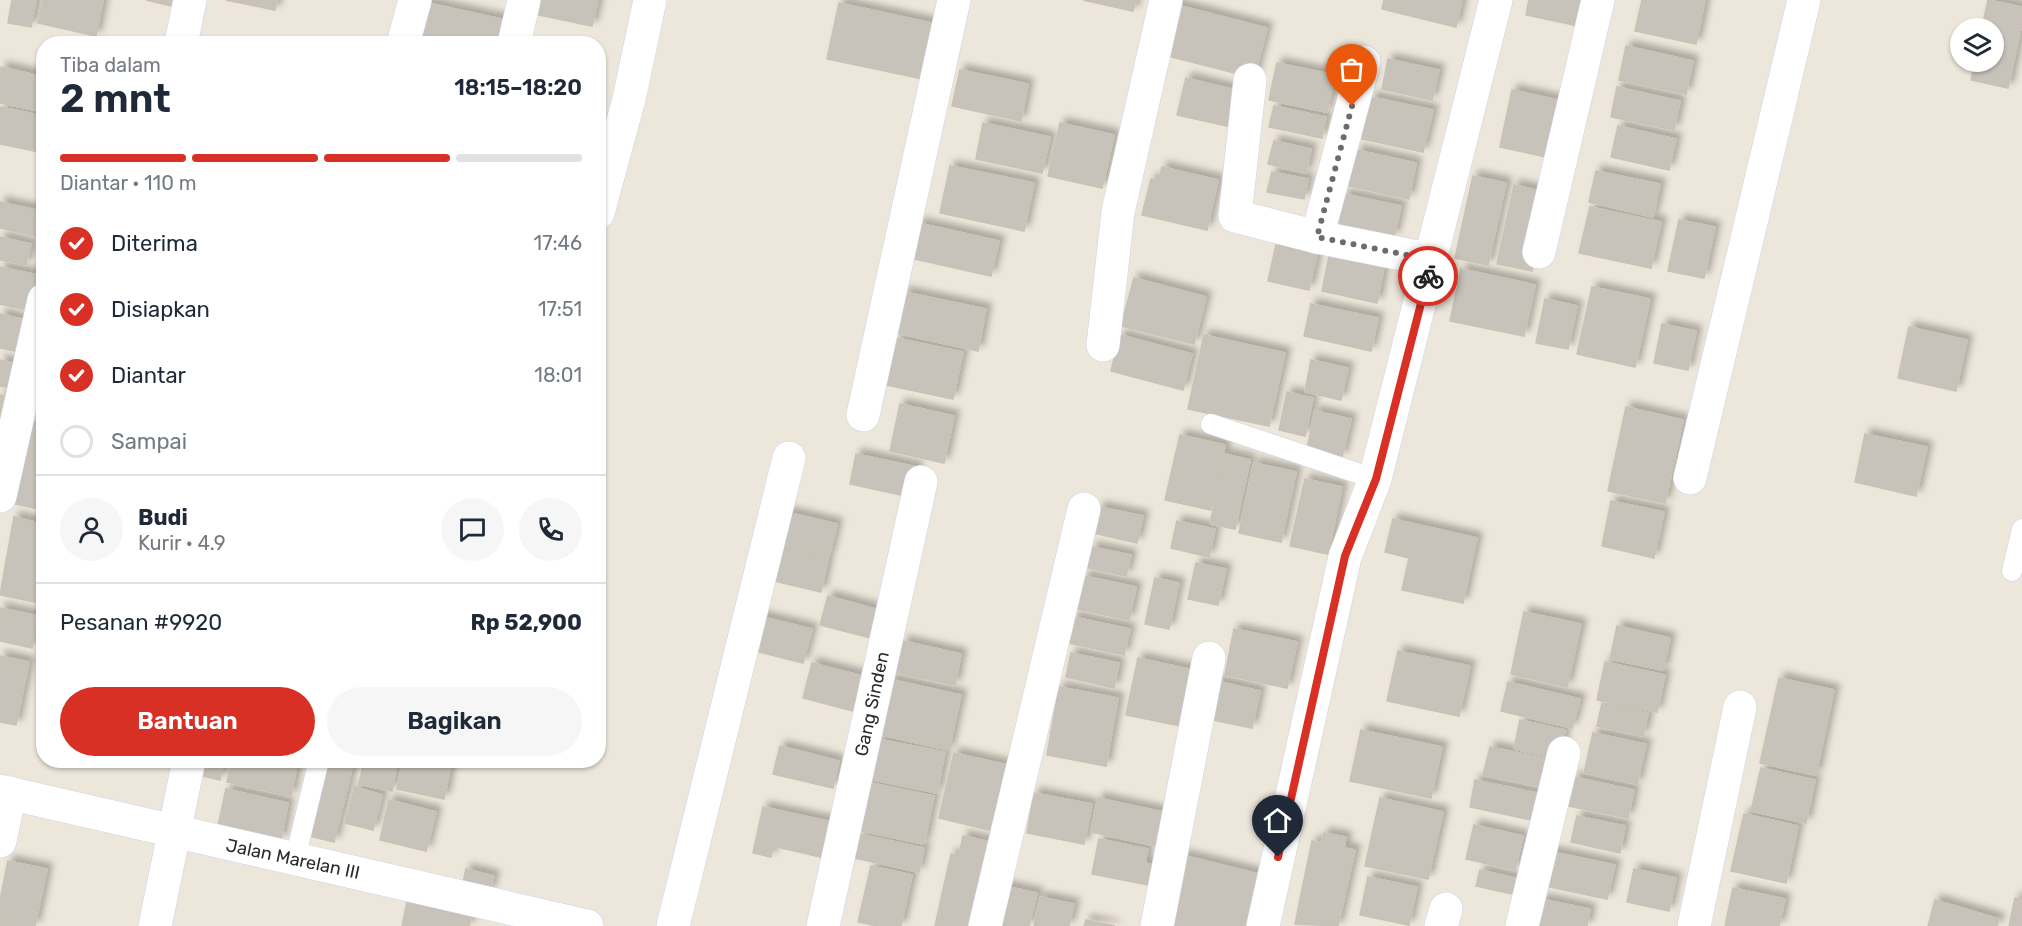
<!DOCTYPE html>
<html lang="id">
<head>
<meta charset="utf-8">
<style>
  :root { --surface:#fff; --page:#f6f6f7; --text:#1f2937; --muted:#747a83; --line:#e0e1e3; --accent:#d93025 }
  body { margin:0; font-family:Rubik,sans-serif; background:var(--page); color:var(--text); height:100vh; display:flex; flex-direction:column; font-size:22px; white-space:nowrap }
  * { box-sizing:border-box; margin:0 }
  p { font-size:20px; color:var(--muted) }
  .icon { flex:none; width:33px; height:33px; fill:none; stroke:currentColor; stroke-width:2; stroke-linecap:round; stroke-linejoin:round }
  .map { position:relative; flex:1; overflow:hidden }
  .sheet { position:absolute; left:36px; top:36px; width:570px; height:732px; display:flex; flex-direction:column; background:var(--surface); border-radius:24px; box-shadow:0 2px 4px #0004 }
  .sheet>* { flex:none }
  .buttons { position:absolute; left:1950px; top:18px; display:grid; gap:12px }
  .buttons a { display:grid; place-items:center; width:54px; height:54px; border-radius:50%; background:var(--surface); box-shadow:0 2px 4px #0004; font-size:30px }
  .pin { position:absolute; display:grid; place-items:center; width:51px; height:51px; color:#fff; margin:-62px -26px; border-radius:50% 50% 50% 0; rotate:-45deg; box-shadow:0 0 6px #0007 }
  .pin .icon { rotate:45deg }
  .courier { position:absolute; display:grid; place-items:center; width:60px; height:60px; margin:-30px; border:4px solid #d93025; border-radius:50%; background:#fff; color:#222; box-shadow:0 2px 8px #0007 }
  .summary em { font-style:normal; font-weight:600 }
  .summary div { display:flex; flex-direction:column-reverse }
  .summary { display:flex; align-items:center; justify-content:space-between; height:102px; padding:0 24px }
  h1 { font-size:39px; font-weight:600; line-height:45px }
  .bar { display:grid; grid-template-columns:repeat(4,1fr); gap:9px 6px; align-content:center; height:72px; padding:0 24px }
  .bar i { height:8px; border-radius:4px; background:var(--line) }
  .bar .selected { background:var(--accent) }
  .bar p { grid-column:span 4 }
  .line { display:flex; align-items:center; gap:15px; padding:0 24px; border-top:2px solid var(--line) }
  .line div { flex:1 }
  .round { display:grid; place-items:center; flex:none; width:63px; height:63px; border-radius:32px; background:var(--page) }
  ol { padding:0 24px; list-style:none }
  li { display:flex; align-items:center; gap:18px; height:66px }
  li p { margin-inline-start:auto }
  li .icon { padding:6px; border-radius:50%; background:var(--accent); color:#fff; stroke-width:4 }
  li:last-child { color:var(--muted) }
  li i { width:33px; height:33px; border:3px solid var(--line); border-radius:50% }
  .button { display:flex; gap:12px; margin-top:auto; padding:12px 24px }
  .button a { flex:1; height:69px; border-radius:36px; background:var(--accent); color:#fff; font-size:24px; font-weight:600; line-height:69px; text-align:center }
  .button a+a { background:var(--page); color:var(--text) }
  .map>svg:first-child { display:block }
</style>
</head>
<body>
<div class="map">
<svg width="2022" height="926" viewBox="0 0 2022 926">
  <defs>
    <filter id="shadow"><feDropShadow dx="5.5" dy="-5.5" stdDeviation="3" flood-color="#0004"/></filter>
  </defs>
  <rect width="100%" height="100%" fill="#ede6da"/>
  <g fill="#c8c3ba" stroke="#c9c2b4" stroke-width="1.5" filter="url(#shadow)">
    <path d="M12,0H36L31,27L8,23Z"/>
    <path d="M43,0H103L96,36L38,23Z"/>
    <path d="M146,0H174L172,6Z"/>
    <path d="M226,0H277L275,10Z"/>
    <path d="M537,0H598L592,26L534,14Z"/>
    <path d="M1083,0H1136L1133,11Z"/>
    <path d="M1384,0H1462L1456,27L1382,9Z"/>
    <path d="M1529,0H1594L1588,28L1526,15Z"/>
    <path d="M1642,0H1705L1696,44L1635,31Z"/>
    <path d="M1988,0L2022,7V23L2008,88L1971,80L1975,62H1994V28H1982Z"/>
    <path d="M423,2L506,20L500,44H415Z"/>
    <path d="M839,3L941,25L928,80L827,59Z"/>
    <path d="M1173,4L1267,28L1254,78L1160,54Z"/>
    <path d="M1626,46L1693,61L1686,94L1619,80Z"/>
    <path d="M1388,59L1439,70L1432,100L1382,89Z"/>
    <path d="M1277,63L1335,75L1327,112L1269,100Z"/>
    <path d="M1,67L44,77V112L0,103Z"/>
    <path d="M960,70L1028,84L1021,121L952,106Z"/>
    <path d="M1186,78L1244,92L1236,128L1177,115Z"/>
    <path d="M1617,87L1680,101L1674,130L1611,117Z"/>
    <path d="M1512,90L1572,103L1560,160L1500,147Z"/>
    <path d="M1371,97L1433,110L1423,152L1362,139Z"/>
    <path d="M1274,106L1326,117L1322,138L1269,127Z"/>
    <path d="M0,107L44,116V153L0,144Z"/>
    <path d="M983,123L1050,137L1042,173L976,159Z"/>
    <path d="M1060,123L1114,135L1102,188L1048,176Z"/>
    <path d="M1618,126L1676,139L1669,170L1611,157Z"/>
    <path d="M1274,141L1311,149L1306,173L1268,164Z"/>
    <path d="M1357,150L1416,163L1409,199L1349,186Z"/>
    <path d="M950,166L1034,183L1024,231L940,213Z"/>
    <path d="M1162,167L1218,180L1207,230L1142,215L1151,179L1159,181Z"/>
    <path d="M1596,171L1660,184L1653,217L1589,202Z"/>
    <path d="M1272,172L1308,179L1304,199L1267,192Z"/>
    <path d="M1473,176L1506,183L1488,265L1455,258Z"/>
    <path d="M1514,185L1549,193L1532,271L1497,264Z"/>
    <path d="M1344,194L1401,206L1394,237L1337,225Z"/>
    <path d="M0,202L41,211L36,236L0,228Z"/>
    <path d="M1590,207L1661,222L1651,268L1579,253Z"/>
    <path d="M1679,220L1715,227L1704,278L1668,271Z"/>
    <path d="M918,223L999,241L991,276L910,258Z"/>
    <path d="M0,237L31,244L26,265L0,260Z"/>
    <path d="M1276,245L1317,254L1309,290L1268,281Z"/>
    <path d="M1329,256L1384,267L1377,303L1322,291Z"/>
    <path d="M0,267L38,275L30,311L0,304Z"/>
    <path d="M1461,269L1535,285L1524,336L1450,321Z"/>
    <path d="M1134,278L1206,297L1194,344L1121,326Z"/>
    <path d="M1592,287L1650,299L1635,367L1577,354Z"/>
    <path d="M904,292L986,309L978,351L896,333Z"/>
    <path d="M1545,299L1577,306L1568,349L1536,343Z"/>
    <path d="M1311,304L1378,318L1371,351L1304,336Z"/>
    <path d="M0,314L30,321L23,353L0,348Z"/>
    <path d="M1662,324L1696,331L1688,370L1654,363Z"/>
    <path d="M1909,327L1967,340L1956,391L1898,378Z"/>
    <path d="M1120,335L1192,354L1183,390L1111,371Z"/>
    <path d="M1204,335L1285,353L1269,426L1188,409Z"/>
    <path d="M896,338L963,352L953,399L886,385Z"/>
    <path d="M0,360L17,364L12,388L0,386Z"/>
    <path d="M1311,360L1348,368L1341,400L1305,392Z"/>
    <path d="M1287,392L1313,398L1305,436L1279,430Z"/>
    <path d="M0,395L13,397L0,447Z"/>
    <path d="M900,404L954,416L944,463L890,451Z"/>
    <path d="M1626,407L1683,420L1665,503L1608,491Z"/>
    <path d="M1315,411L1351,419L1342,457L1307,449Z"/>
    <path d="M33,422L44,424V510L15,504Z"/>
    <path d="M1865,434L1927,447L1916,496L1855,482Z"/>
    <path d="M1180,435L1225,445L1211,510L1165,500Z"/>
    <path d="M856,454L917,467L910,497L850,484Z"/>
    <path d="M1225,454L1250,460L1235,529L1210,524Z"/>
    <path d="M1254,463L1296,472L1281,542L1239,533Z"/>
    <path d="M1305,479L1342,487L1328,554L1290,546Z"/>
    <path d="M1611,501L1664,512L1654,558L1602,546Z"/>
    <path d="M1099,507L1143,516L1137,543L1093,533Z"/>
    <path d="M786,512L837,524L829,557L778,546Z"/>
    <path d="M14,517L44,524V604L0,595Z"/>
    <path d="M1393,519L1477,538L1463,603L1402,590L1409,558L1385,552Z"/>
    <path d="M1177,521L1215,529L1209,557L1171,548Z"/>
    <path d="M1092,547L1131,555L1126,576L1088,568Z"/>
    <path d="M777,548L828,559L821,592L770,580Z"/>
    <path d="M1196,563L1226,569L1218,605L1188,599Z"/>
    <path d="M1084,576L1136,587L1129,620L1077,609Z"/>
    <path d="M1155,578L1179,583L1169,629L1145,624Z"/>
    <path d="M828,596L879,610L871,638L820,625Z"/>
    <path d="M0,608L39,616L32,648L0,641Z"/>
    <path d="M1524,612L1581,624L1567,687L1511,674Z"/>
    <path d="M759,616L812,629L803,663L751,650Z"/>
    <path d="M1073,617L1130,629L1124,655L1068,643Z"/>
    <path d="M1617,626L1670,638L1663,670L1610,659Z"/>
    <path d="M1234,629L1297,642L1287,688L1225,675Z"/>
    <path d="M903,641L961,654L955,685L896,673Z"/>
    <path d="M1398,651L1470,666L1459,716L1387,701Z"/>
    <path d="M1071,653L1119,663L1114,688L1066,677Z"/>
    <path d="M0,656L29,662L16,725L0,722Z"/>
    <path d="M1138,658L1198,671L1186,727L1126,715Z"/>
    <path d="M1605,662L1665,675L1657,712L1597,700Z"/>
    <path d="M812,663L866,677L857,712L803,698Z"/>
    <path d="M1779,678L1834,690L1816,775L1760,763Z"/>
    <path d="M889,679L961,695L949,750L877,734Z"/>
    <path d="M1216,681L1260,691L1252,728L1208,719Z"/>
    <path d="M1508,682L1580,699L1572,728L1501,711Z"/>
    <path d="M1059,687L1118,698L1106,766L1047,755Z"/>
    <path d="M1602,703L1648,713L1643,736L1597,726Z"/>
    <path d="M1520,720L1565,730L1559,759L1514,749Z"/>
    <path d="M1361,730L1442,747L1431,798L1350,781Z"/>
    <path d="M1593,733L1646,744L1637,784L1584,773Z"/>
    <path d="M877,739L945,752L937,793L869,779Z"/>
    <path d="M780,746L839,761L833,788L773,774Z"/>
    <path d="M1490,747L1552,760L1546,788L1483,775Z"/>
    <path d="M954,753L1012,766L997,832L939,818Z"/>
    <path d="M193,760H224L220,780L190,773Z"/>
    <path d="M231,760H298L291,796L227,782Z"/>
    <path d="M364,760H398L392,791L359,784Z"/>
    <path d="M403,760H452L444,799L397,789Z"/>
    <path d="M323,761L352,768L334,842L305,835Z"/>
    <path d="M1761,768L1815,780L1806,823L1751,811Z"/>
    <path d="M1574,777L1634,790L1628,818L1568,806Z"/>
    <path d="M1475,780L1537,793L1531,820L1470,807Z"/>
    <path d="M866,782L934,796L924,844L856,830Z"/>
    <path d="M355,787L382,795L373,830L345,823Z"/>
    <path d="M226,789L288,803L281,840L218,826Z"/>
    <path d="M1034,793L1092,804L1084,844L1027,833Z"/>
    <path d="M1098,798L1163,812L1156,846L1091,832Z"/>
    <path d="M1380,798L1443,812L1428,879L1365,866Z"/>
    <path d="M389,800L436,812L426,851L380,840Z"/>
    <path d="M763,807L837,823L829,859L773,846L771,857L753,853Z"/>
    <path d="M1744,814L1798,826L1786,883L1731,871Z"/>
    <path d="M1577,816L1625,826L1620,853L1571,842Z"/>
    <path d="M1474,825L1523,836L1515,870L1466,859Z"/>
    <path d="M1324,833L1346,837L1344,848L1355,850L1338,926L1295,924L1312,841L1321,843Z"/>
    <path d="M859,834L924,848L919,872L854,858Z"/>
    <path d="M963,836L1000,844L982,926H935L951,854L959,855Z"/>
    <path d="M1099,839L1148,849L1145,863L1153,865L1149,885L1092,874Z"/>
    <path d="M1548,851L1615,865L1607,899L1540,885Z"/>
    <path d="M1182,855L1267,876L1254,926H1164Z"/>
    <path d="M8,861L47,869L35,926H0V900Z"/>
    <path d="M871,866L912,875L901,926H877L858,922Z"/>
    <path d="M466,869L494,876L489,893L462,887Z"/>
    <path d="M1634,869L1676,878L1669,911L1627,902Z"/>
    <path d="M1480,870L1515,878L1512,894L1476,886Z"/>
    <path d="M1368,877L1417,887L1409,925L1360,915Z"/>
    <path d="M1004,886L1037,893L1029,926H996Z"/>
    <path d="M1733,888L1785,899L1779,926H1725Z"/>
    <path d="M1040,897L1074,904L1069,926H1034Z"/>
    <path d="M2015,898L2022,900V926H2009Z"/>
    <path d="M1541,899L1590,909L1587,926H1535Z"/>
    <path d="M1935,900L1999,919L1997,926H1928Z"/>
    <path d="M407,902L471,918L469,926H402Z"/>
    <path d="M1086,920L1115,926H1084Z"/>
  </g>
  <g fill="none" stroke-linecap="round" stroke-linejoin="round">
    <defs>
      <g id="lane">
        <path d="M1211,424L1375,479"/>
        <path d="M2012,571L2022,529"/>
        <path d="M295,859L319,760"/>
      </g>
      <g id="street">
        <path d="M181,44L190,0"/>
        <path d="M403,44L415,0"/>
        <path d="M514,44L524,0"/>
        <path d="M1250,80L1235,216L1317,237L1432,260"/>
        <path d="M598,213L629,99L650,0"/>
        <path d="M1317,237L1364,62"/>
        <path d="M1539,252L1598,0"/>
        <path d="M1103,345L1118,212L1166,0"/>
        <path d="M863,415L954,0"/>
        <path d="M1690,478L1804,0"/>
        <path d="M0,496L44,300"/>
        <path d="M0,791L587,926"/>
        <path d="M0,841L10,793"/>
        <path d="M155,926L189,760"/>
        <path d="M673,926L789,458"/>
        <path d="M823,926L921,482"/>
        <path d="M985,926L1084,509"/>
        <path d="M1157,926L1209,658"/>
        <path d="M1263,926L1345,557L1375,479L1496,0"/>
        <path d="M1441,926L1446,909"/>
        <path d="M1522,926L1564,753"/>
        <path d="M1694,926L1740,707"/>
      </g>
    </defs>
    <use href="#lane" stroke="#cfd2e4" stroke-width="21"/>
    <use href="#street" stroke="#cfd2e4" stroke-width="34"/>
    <use href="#lane" stroke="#fff" stroke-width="20"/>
    <use href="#street" stroke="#fff" stroke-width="33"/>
  </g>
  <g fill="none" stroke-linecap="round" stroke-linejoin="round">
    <path stroke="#6e6c68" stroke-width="6" stroke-dasharray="0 10.8" d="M1352,106L1317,237L1432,260L1428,276"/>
    <path stroke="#d93025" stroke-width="8" d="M1278,857L1345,556L1376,479L1428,276"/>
  </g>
  <g text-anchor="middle" stroke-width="5" stroke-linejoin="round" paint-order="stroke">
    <g font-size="18" fill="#2a2a2a" stroke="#fff">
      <text transform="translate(872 704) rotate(-78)" y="6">Gang Sinden</text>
      <text transform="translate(293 859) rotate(12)" y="6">Jalan Marelan III</text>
    </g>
  </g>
</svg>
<div class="buttons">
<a><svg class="icon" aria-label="layers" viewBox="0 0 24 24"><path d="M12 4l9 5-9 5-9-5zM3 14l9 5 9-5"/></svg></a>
</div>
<div class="pin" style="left:1352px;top:106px;background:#ea580c"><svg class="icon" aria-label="bag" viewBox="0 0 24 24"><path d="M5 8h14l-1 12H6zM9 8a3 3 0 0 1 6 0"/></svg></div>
<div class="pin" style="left:1278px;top:857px;background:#1f2937"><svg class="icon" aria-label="home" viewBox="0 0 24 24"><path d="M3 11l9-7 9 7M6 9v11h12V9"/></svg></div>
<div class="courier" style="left:1428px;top:276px"><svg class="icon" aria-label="bike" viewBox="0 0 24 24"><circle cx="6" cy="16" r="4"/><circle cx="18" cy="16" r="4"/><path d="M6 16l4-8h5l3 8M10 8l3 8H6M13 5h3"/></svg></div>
<section class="sheet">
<div class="summary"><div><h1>2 mnt</h1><p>Tiba dalam</p></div><em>18:15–18:20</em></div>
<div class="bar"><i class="selected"></i><i class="selected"></i><i class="selected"></i><i></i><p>Diantar · 110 m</p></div>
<ol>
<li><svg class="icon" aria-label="check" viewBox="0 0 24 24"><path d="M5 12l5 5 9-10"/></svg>Diterima<p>17:46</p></li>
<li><svg class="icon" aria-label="check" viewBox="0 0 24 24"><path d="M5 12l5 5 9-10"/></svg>Disiapkan<p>17:51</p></li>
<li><svg class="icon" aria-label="check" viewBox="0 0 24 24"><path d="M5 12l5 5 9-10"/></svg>Diantar<p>18:01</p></li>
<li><i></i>Sampai</li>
</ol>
<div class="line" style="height:108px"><a class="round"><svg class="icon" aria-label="person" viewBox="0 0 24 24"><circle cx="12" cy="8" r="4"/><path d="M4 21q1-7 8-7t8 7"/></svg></a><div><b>Budi</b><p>Kurir · 4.9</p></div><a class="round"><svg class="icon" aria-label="chat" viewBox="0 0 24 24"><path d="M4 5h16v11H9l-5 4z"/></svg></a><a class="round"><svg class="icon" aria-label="phone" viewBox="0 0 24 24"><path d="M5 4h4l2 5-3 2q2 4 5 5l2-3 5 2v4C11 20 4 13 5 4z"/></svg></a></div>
<div class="line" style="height:78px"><div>Pesanan #9920</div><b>Rp 52,900</b></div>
<div class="button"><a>Bantuan</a><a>Bagikan</a></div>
</section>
</div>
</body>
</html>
